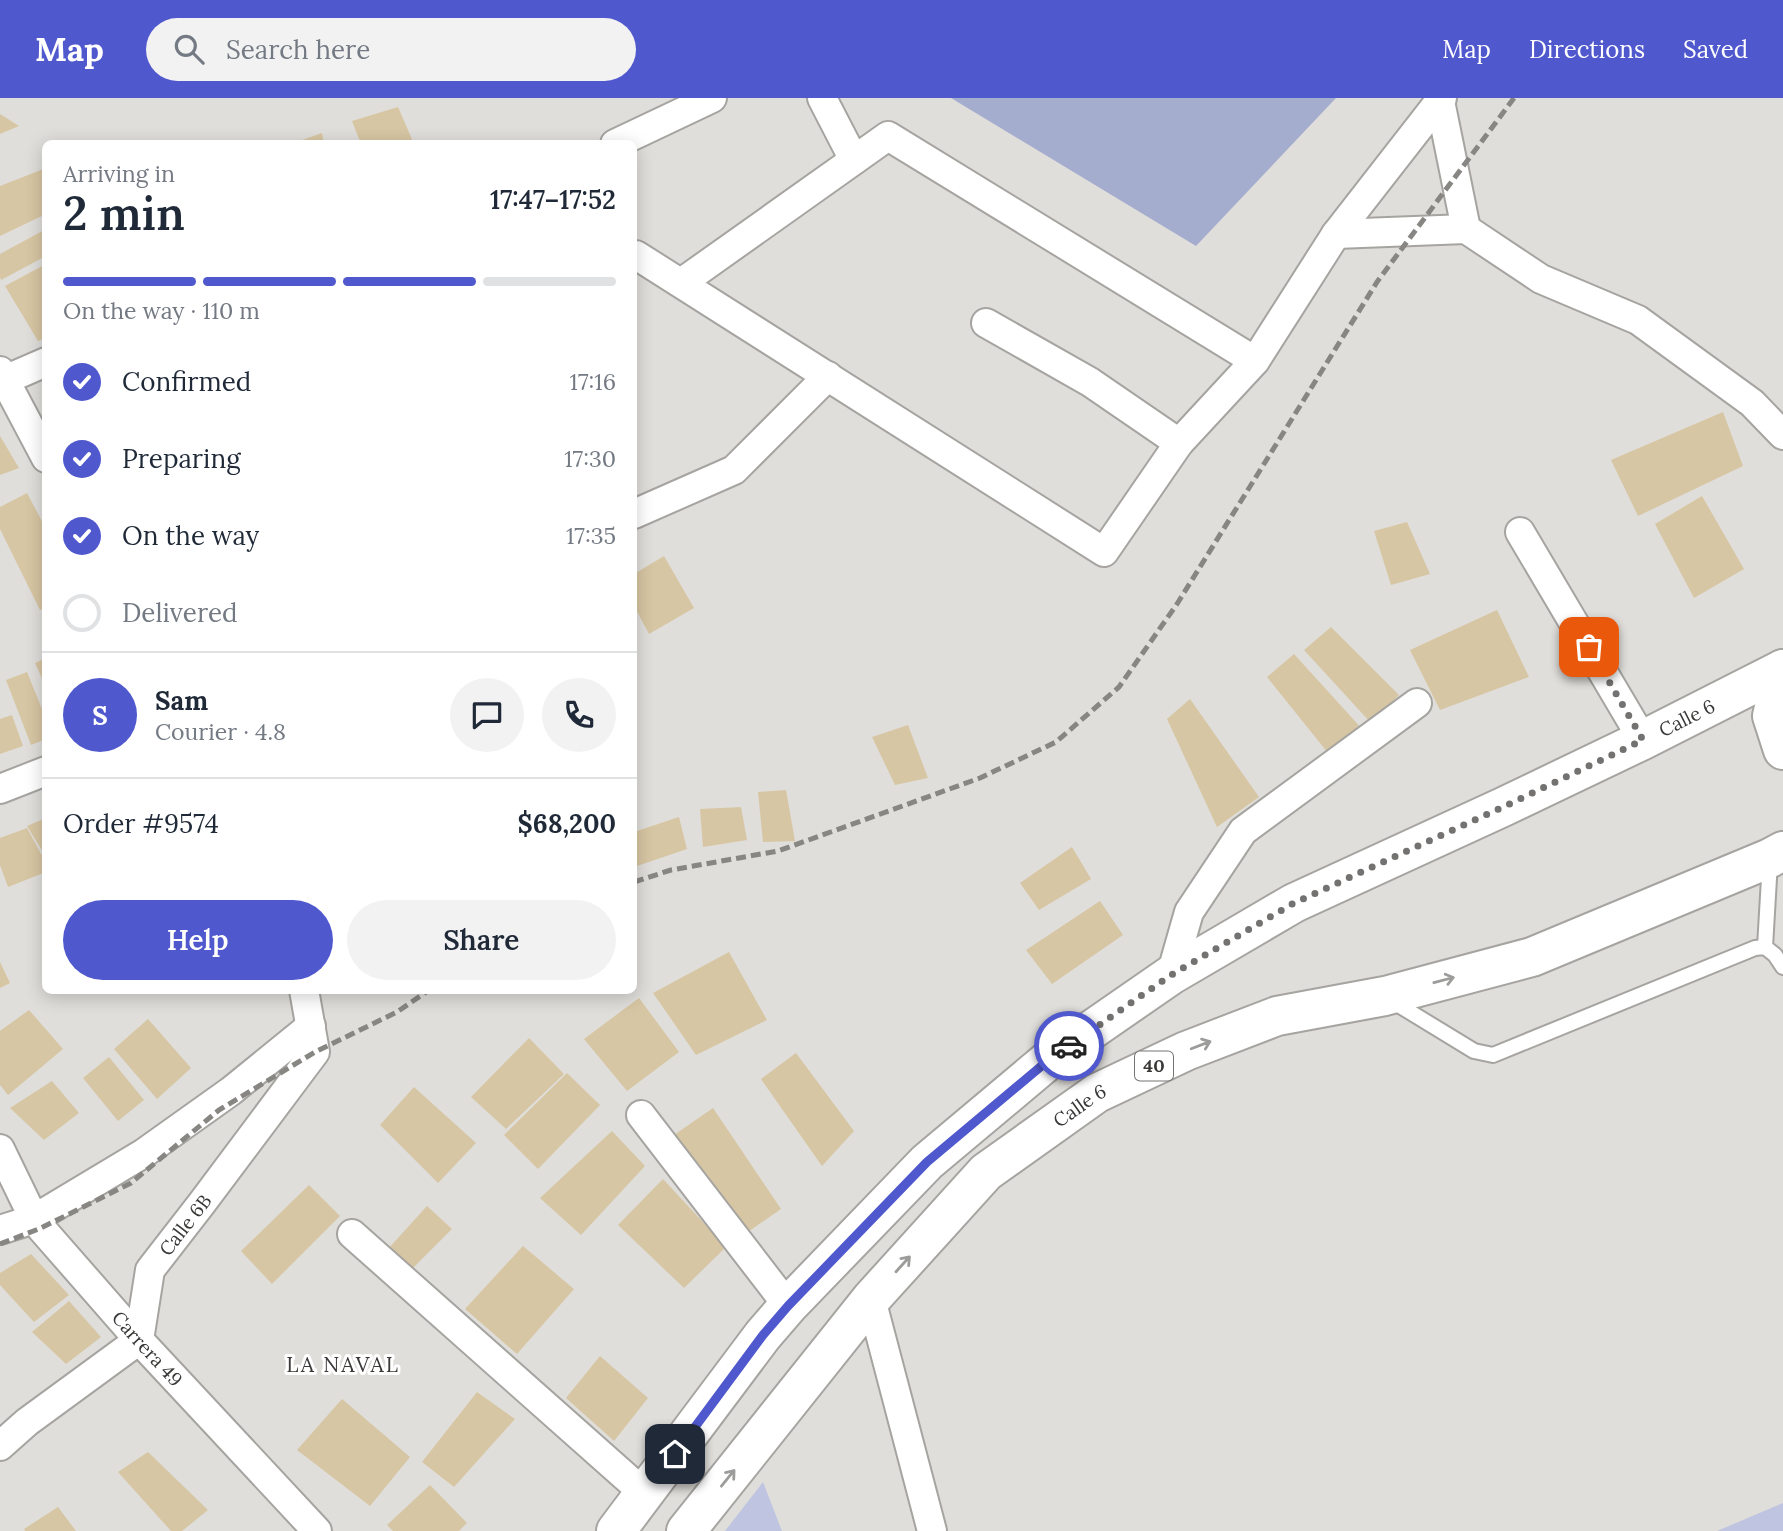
<!DOCTYPE html>
<html lang="en">
<head>
<meta charset="utf-8">
<style>
  :root { --surface:#fff; --page:#f2f2f3; --text:#1f2937; --muted:#747a83; --line:#e0e1e3; --accent:#5058ce }
  body { margin:0; font-family:Lora,serif; background:var(--page); color:var(--text); height:100vh; display:flex; flex-direction:column; font-size:26px; white-space:nowrap }
  * { box-sizing:border-box; margin:0 }
  p { font-size:23px; color:var(--muted) }
  .icon { flex:none; width:38px; height:38px; fill:none; stroke:currentColor; stroke-width:2; stroke-linecap:round; stroke-linejoin:round }
  .map { position:relative; flex:1; overflow:hidden }
  .panel { position:absolute; left:42px; top:42px; width:595px; height:854px; display:flex; flex-direction:column; background:var(--surface); border-radius:10px; box-shadow:0 4px 18px #0003 }
  .panel>* { flex:none }
  .pin { position:absolute; display:grid; place-items:center; width:60px; height:60px; color:#fff; margin:-30px; border-radius:14px; box-shadow:0 4px 10px #0006 }
  .courier { position:absolute; display:grid; place-items:center; width:70px; height:70px; margin:-35px; border:5px solid #5058ce; border-radius:50%; background:#fff; color:#222; box-shadow:0 2px 9px #0007 }
  .summary em { font-style:normal; font-weight:600 }
  .summary div { display:flex; flex-direction:column-reverse }
  .summary { display:flex; align-items:center; justify-content:space-between; height:119px; padding:0 21px }
  h1 { font-size:46px; font-weight:600; line-height:52px }
  .bar { display:grid; grid-template-columns:repeat(4,1fr); gap:10px 7px; align-content:center; height:84px; padding:0 21px }
  .bar i { height:9px; border-radius:5px; background:var(--line) }
  .bar .selected { background:var(--accent) }
  .bar p { grid-column:span 4 }
  .line { display:flex; align-items:center; gap:18px; padding:0 21px; border-top:2px solid var(--line) }
  .line div { flex:1 }
  .round { display:grid; place-items:center; flex:none; width:74px; height:74px; border-radius:37px; background:var(--page) }
  ol { padding:0 21px; list-style:none }
  li { display:flex; align-items:center; gap:21px; height:77px }
  li p { margin-inline-start:auto }
  li .icon { padding:7px; border-radius:50%; background:var(--accent); color:#fff; stroke-width:4 }
  li:last-child { color:var(--muted) }
  li i { width:38px; height:38px; border:4px solid var(--line); border-radius:50% }
  .button { display:flex; gap:14px; margin-top:auto; padding:14px 21px }
  .button a { flex:1; height:80px; border-radius:42px; background:var(--accent); color:#fff; font-size:28px; font-weight:600; line-height:80px; text-align:center }
  .button a+a { background:var(--page); color:var(--text) }
  header { display:flex; align-items:center; gap:42px; box-sizing:border-box; height:98px; padding:0 35px; background:var(--accent); color:#fff }
  header strong { font-size:33px }
  nav { display:flex; gap:38px; margin-inline-start:auto; font-size:24px }
  .search { width:490px; height:63px; background:var(--page); display:flex; align-items:center; gap:18px; box-sizing:border-box; padding:0 24px; border-radius:38px; color:var(--muted); font-size:26px }
  .map>svg:first-child { display:block }
</style>
</head>
<body>
<header>
<strong>Map</strong>
<div class="search"><svg class="icon" aria-label="search" viewBox="0 0 24 24"><circle cx="10" cy="10" r="6"/><path d="M15 15l6 6"/></svg>Search here</div>
<nav><a>Map</a><a>Directions</a><a>Saved</a></nav>
</header>
<div class="map">
<svg width="1783" height="1433" viewBox="0 0 1783 1433">
  <rect width="100%" height="100%" fill="#e0deda"/>
  <g fill="#bfc5e0">
    <path d="M763,1384L782,1433H725Z"/>
    <path d="M1783,1405V1433H1717Z"/>
  </g>
  <path fill="#a5adcf" d="M951,0H1336L1196,148Z"/>
  <g fill="#d7c6a3">
    <path d="M398,9L414,46H361L352,23Z"/>
    <path d="M0,16L19,28L0,36Z"/>
    <path d="M322,35L324,46H294V45Z"/>
    <path d="M46,70V116L0,138V88Z"/>
    <path d="M46,131V158L1,182L0,179V156Z"/>
    <path d="M46,166V240L38,243L5,188Z"/>
    <path d="M1723,314L1743,368L1638,418L1611,362Z"/>
    <path d="M0,338L19,370L0,377Z"/>
    <path d="M27,395L46,431V509L40,512L0,431V409Z"/>
    <path d="M1702,398L1744,471L1694,500L1655,426Z"/>
    <path d="M1407,424L1430,476L1391,487L1374,433Z"/>
    <path d="M664,458L694,510L649,536L634,508V476Z"/>
    <path d="M1497,512L1529,579L1440,612L1410,552Z"/>
    <path d="M1331,529L1399,597L1371,625L1304,552Z"/>
    <path d="M1294,556L1363,632L1328,655L1267,579Z"/>
    <path d="M46,560V589L35,565Z"/>
    <path d="M27,574L46,621V641L31,647L6,582Z"/>
    <path d="M1190,601L1259,699L1217,729L1167,621Z"/>
    <path d="M12,617L23,648L0,656V621Z"/>
    <path d="M908,627L928,680L895,687L872,639Z"/>
    <path d="M786,692L795,743L763,744L758,694Z"/>
    <path d="M741,709L747,742L703,749L700,711Z"/>
    <path d="M679,719L687,751L634,769V734Z"/>
    <path d="M46,720V759L27,728Z"/>
    <path d="M27,730L46,765V774L8,789L0,767V740Z"/>
    <path d="M1072,749L1091,781L1039,812L1020,785Z"/>
    <path d="M1100,803L1123,837L1052,886L1026,852Z"/>
    <path d="M729,854L767,922L696,957L653,895Z"/>
    <path d="M0,864L10,885L0,890Z"/>
    <path d="M639,900L679,954L627,993L584,941Z"/>
    <path d="M29,912L63,951L8,997L0,987V933Z"/>
    <path d="M148,921L191,970L157,1001L114,951Z"/>
    <path d="M529,940L564,976L506,1031L471,999Z"/>
    <path d="M796,955L854,1033L822,1068L761,981Z"/>
    <path d="M109,959L144,1002L118,1023L83,980Z"/>
    <path d="M567,975L600,1007L538,1071L504,1037Z"/>
    <path d="M52,983L79,1015L44,1042L10,1010Z"/>
    <path d="M414,989L476,1045L438,1085L380,1027Z"/>
    <path d="M713,1010L781,1111L745,1136L674,1037Z"/>
    <path d="M612,1033L645,1068L581,1137L540,1100Z"/>
    <path d="M663,1081L726,1149L684,1190L618,1127Z"/>
    <path d="M309,1087L340,1118L272,1186L241,1153Z"/>
    <path d="M427,1108L452,1131L411,1172L388,1151Z"/>
    <path d="M523,1148L574,1191L517,1256L465,1211Z"/>
    <path d="M31,1156L69,1197L34,1224L0,1187V1175Z"/>
    <path d="M69,1203L101,1239L66,1266L32,1234Z"/>
    <path d="M600,1258L648,1300L614,1343L566,1300Z"/>
    <path d="M477,1294L515,1321L454,1389L422,1364Z"/>
    <path d="M342,1301L410,1359L370,1408L297,1352Z"/>
    <path d="M148,1354L208,1412L182,1433H171L118,1374Z"/>
    <path d="M430,1387L467,1425L459,1433H393L387,1427Z"/>
    <path d="M58,1409L76,1433H25L24,1431Z"/>
  </g>
  <g fill="none" stroke-linecap="round" stroke-linejoin="round">
    <defs>
      <g id="lane">
        <path d="M1765,849L1770,763"/>
        <path d="M1392,903L1474,953L1493,957L1755,850L1765,849L1775,857L1783,869"/>
      </g>
      <g id="street">
        <path d="M822,0L854,62"/>
        <path d="M1440,3L1466,131"/>
        <path d="M615,46L712,0"/>
        <path d="M1336,136L1466,131L1541,181L1638,222L1752,305L1783,337"/>
        <path d="M636,157L1104,454L1179,345L1255,263L1336,136L1442,0"/>
        <path d="M681,185L888,38L1255,263"/>
        <path d="M986,225L1090,284L1179,345"/>
        <path d="M0,273L46,360"/>
        <path d="M0,284L46,264"/>
        <path d="M634,416L734,372L828,278"/>
        <path d="M1520,434L1643,642"/>
        <path d="M0,691L46,673"/>
        <path d="M1171,877L1189,814L1243,733L1417,605"/>
        <path d="M641,1017L788,1208"/>
        <path id="s1" d="M0,1051L34,1121L41,1130L139,1242L317,1433"/>
        <path d="M0,1132L34,1121L144,1055L231,993L311,928"/>
        <path d="M352,1136L645,1396"/>
        <path d="M871,1201L932,1433"/>
        <path id="s2" d="M0,1348L27,1324L139,1242L150,1172L202,1105L315,954L304,892"/>
      </g>
      <g id="highway">
        <path d="M1783,571L1772,618L1783,652"/>
        <path id="s3" d="M616,1433L763,1237L788,1208L927,1064L1051,960L1171,877L1294,805L1503,709L1643,642L1783,571"/>
        <path id="s4" d="M686,1433L871,1201L986,1074L1097,995L1186,953L1277,918L1385,898L1532,859L1770,760L1783,753"/>
      </g>
    </defs>
    <use href="#lane" stroke="#a6a4a0" stroke-width="18"/>
    <use href="#street" stroke="#a6a4a0" stroke-width="32"/>
    <use href="#highway" stroke="#a6a4a0" stroke-width="42"/>
    <use href="#lane" stroke="#fff" stroke-width="14"/>
    <use href="#street" stroke="#fff" stroke-width="28"/>
    <use href="#highway" stroke="#fff" stroke-width="38"/>
    <g stroke="#878683" stroke-width="5" stroke-dasharray="10 5" stroke-linecap="butt">
      <path d="M634,784L671,772L778,753L980,680L1056,644L1119,589L1177,506L1377,184L1514,0"/>
      <path d="M0,1146L41,1130L131,1085L219,1012L315,954L397,914L429,892"/>
    </g>
  </g>
  <defs><path id="oneway-shaft" d="M-6 0H5M1.5-3L5.5 0L1.5 3" fill="none" stroke-width="1.6" stroke-linecap="round" stroke-linejoin="round" transform="scale(1.75)"/></defs>
  <g stroke="#9c9c9b">
    <use href="#oneway-shaft" transform="translate(1444 882) rotate(-15)"/>
    <use href="#oneway-shaft" transform="translate(1201 947) rotate(-21)"/>
    <use href="#oneway-shaft" transform="translate(903 1166) rotate(-48)"/>
    <use href="#oneway-shaft" transform="translate(728 1380) rotate(-51)"/>
  </g>
  <g fill="none" stroke-linecap="round" stroke-linejoin="round">
    <path stroke="#737270" stroke-width="7" stroke-dasharray="0 12.6" d="M1069,948L1171,877L1294,805L1503,709L1643,642L1589,549"/>
    <path stroke="#5058ce" stroke-width="9" d="M675,1356L763,1237L788,1208L927,1064L1051,960L1069,948"/>
  </g>
  <g text-anchor="middle" stroke-width="6" stroke-linejoin="round" paint-order="stroke">
    <rect fill="#fff" stroke="#747473" stroke-width="2" x="1135" y="953.5" width="38" height="29" rx="5"/>
    <g font-size="18" font-weight="bold" fill="#393837">
      <text x="1154" y="974">40</text>
    </g>
    <g font-size="19" fill="#393837" stroke="#fff">
      <text dy="7" stroke="none"><textPath href="#s3" startOffset="1368">Calle 6</textPath></text>
      <text dy="7" stroke="none"><textPath href="#s4" startOffset="583">Calle 6</textPath></text>
      <text dy="7" stroke="none"><textPath href="#s2" startOffset="303">Calle 6B</textPath></text>
      <text dy="7" stroke="none"><textPath href="#s1" startOffset="250">Carrera 49</textPath></text>
    </g>
    <g font-size="21" letter-spacing="2" fill="#393837" stroke="#fff">
      <text x="343" y="1274">LA NAVAL</text>
    </g>
  </g>
</svg>
<div class="pin" style="left:1589px;top:549px;background:#ea580c"><svg class="icon" aria-label="bag" viewBox="0 0 24 24"><path d="M5 8h14l-1 12H6zM9 8a3 3 0 0 1 6 0"/></svg></div>
<div class="pin" style="left:675px;top:1356px;background:#1f2937"><svg class="icon" aria-label="home" viewBox="0 0 24 24"><path d="M3 11l9-7 9 7M6 9v11h12V9"/></svg></div>
<div class="courier" style="left:1069px;top:948px"><svg class="icon" aria-label="car" viewBox="0 0 24 24"><path d="M5 17H2v-5l4-1 3-4h7l3 4 3 1v5h-3M9 17h6M6 11h13"/><circle cx="7" cy="17" r="2"/><circle cx="17" cy="17" r="2"/></svg></div>
<section class="panel">
<div class="summary"><div><h1>2 min</h1><p>Arriving in</p></div><em>17:47–17:52</em></div>
<div class="bar"><i class="selected"></i><i class="selected"></i><i class="selected"></i><i></i><p>On the way · 110 m</p></div>
<ol>
<li><svg class="icon" aria-label="check" viewBox="0 0 24 24"><path d="M5 12l5 5 9-10"/></svg>Confirmed<p>17:16</p></li>
<li><svg class="icon" aria-label="check" viewBox="0 0 24 24"><path d="M5 12l5 5 9-10"/></svg>Preparing<p>17:30</p></li>
<li><svg class="icon" aria-label="check" viewBox="0 0 24 24"><path d="M5 12l5 5 9-10"/></svg>On the way<p>17:35</p></li>
<li><i></i>Delivered</li>
</ol>
<div class="line" style="height:126px"><b class="round" style="background:var(--accent);color:#fff">S</b><div><b>Sam</b><p>Courier · 4.8</p></div><a class="round"><svg class="icon" aria-label="chat" viewBox="0 0 24 24"><path d="M4 5h16v11H9l-5 4z"/></svg></a><a class="round"><svg class="icon" aria-label="phone" viewBox="0 0 24 24"><path d="M5 4h4l2 5-3 2q2 4 5 5l2-3 5 2v4C11 20 4 13 5 4z"/></svg></a></div>
<div class="line" style="height:91px"><div>Order #9574</div><b>$68,200</b></div>
<div class="button"><a>Help</a><a>Share</a></div>
</section>
</div>
</body>
</html>
